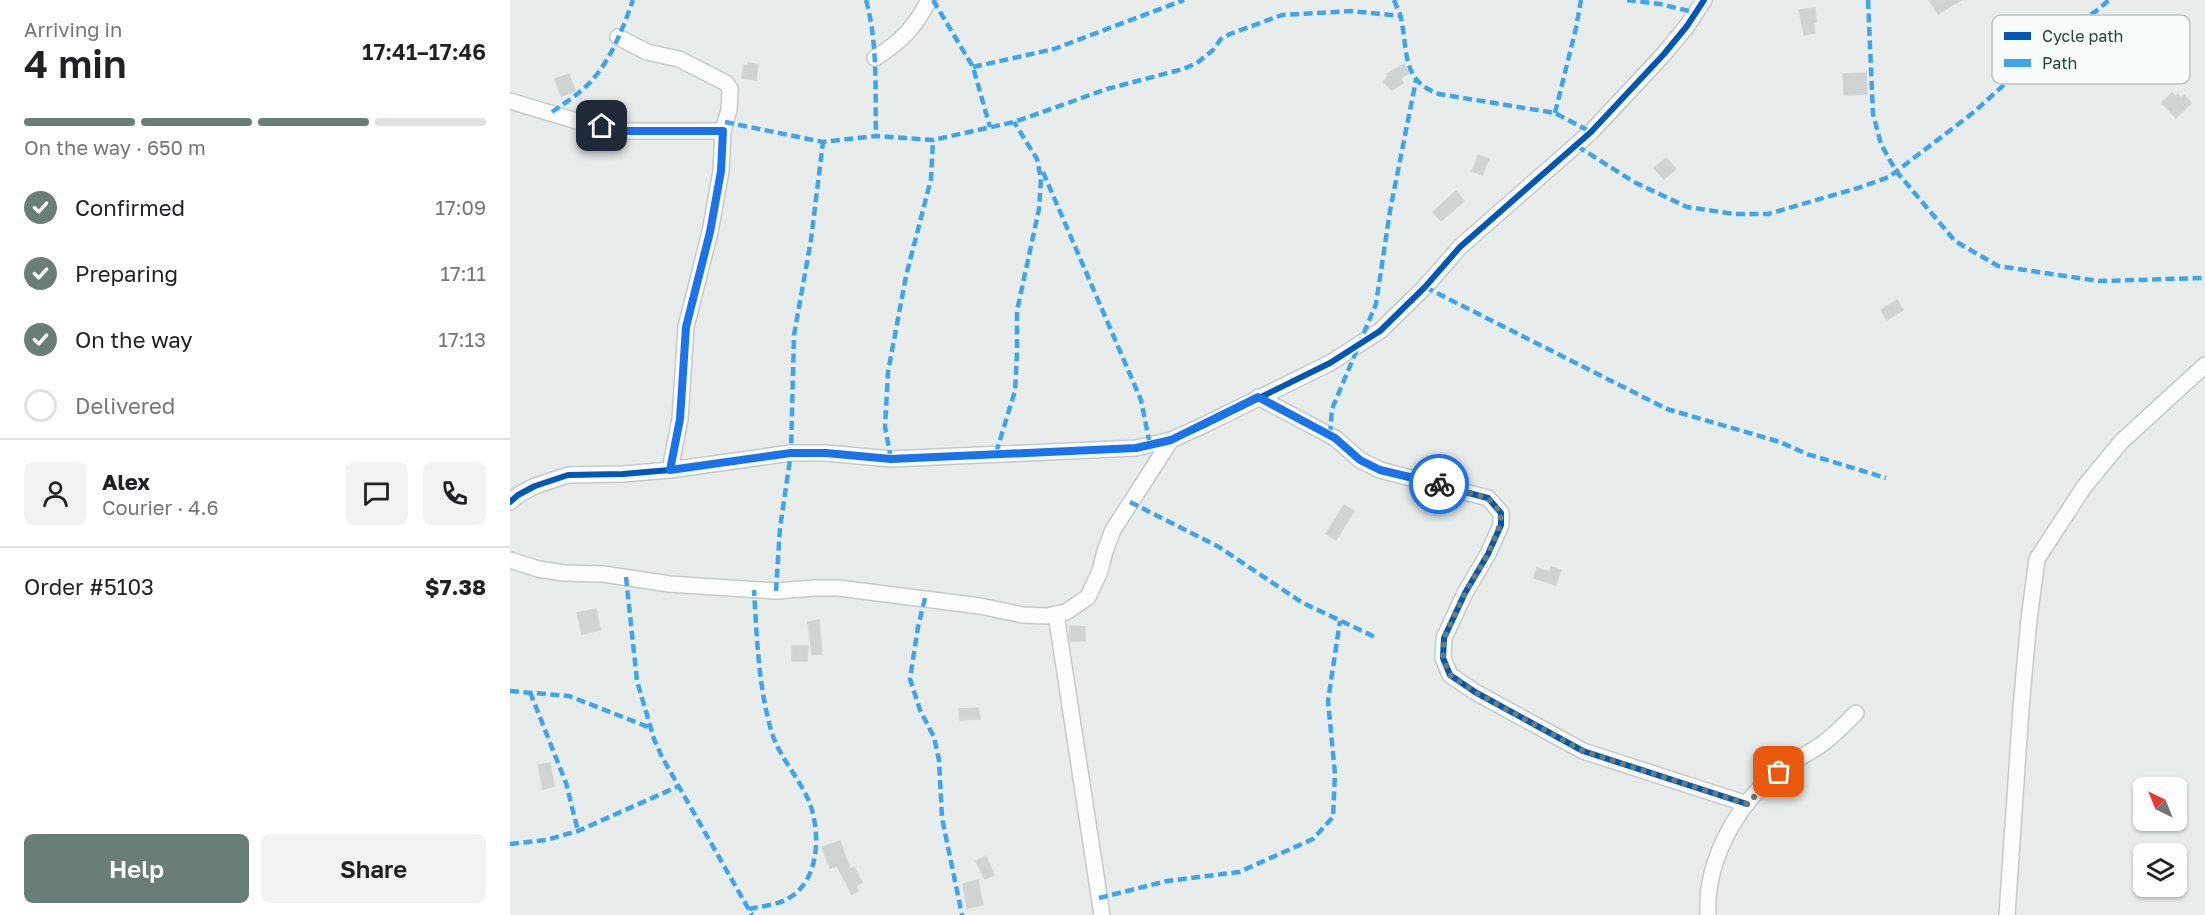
<!DOCTYPE html>
<html lang="en">
<head>
<meta charset="utf-8">
<style>
  :root { --surface:#fff; --page:#f2f2f2; --text:#202124; --muted:#757577; --line:#e0e0e0; --accent:#697e78 }
  body { margin:0; font-family:"Golos Text",sans-serif; background:var(--page); color:var(--text); height:100vh; display:flex; flex-direction:column; font-size:22px; white-space:nowrap }
  * { box-sizing:border-box; margin:0 }
  p { font-size:20px; color:var(--muted) }
  .icon { flex:none; width:33px; height:33px; fill:none; stroke:currentColor; stroke-width:2; stroke-linecap:round; stroke-linejoin:round }
  .map { position:relative; flex:1; overflow:hidden }
  .sheet { display:flex; flex-direction:column; background:var(--surface); width:510px }
  .sheet>* { flex:none }
  .needle { width:39px; rotate:317deg }
  .tools { position:absolute; left:1623px; top:777px; display:grid; gap:12px }
  .tools a { display:grid; place-items:center; width:54px; height:54px; border-radius:9px; background:var(--surface); box-shadow:0 2px 4px #0004; font-size:30px }
  .pin { position:absolute; display:grid; place-items:center; width:51px; height:51px; color:#fff; margin:-26px; border-radius:12px; box-shadow:0 3px 9px #0006 }
  .courier { position:absolute; display:grid; place-items:center; width:60px; height:60px; margin:-30px; border:4px solid #1a73e8; border-radius:50%; background:#fff; color:#222; box-shadow:0 2px 8px #0007 }
  .summary em { font-style:normal; font-weight:600 }
  .summary div { display:flex; flex-direction:column-reverse }
  .summary { display:flex; align-items:center; justify-content:space-between; height:102px; padding:0 24px }
  h1 { font-size:39px; font-weight:600; line-height:45px }
  .bar { display:grid; grid-template-columns:repeat(4,1fr); gap:9px 6px; align-content:center; height:72px; padding:0 24px }
  .bar i { height:8px; border-radius:4px; background:var(--line) }
  .bar .selected { background:var(--accent) }
  .bar p { grid-column:span 4 }
  .line { display:flex; align-items:center; gap:15px; padding:0 24px; border-top:2px solid var(--line) }
  .line div { flex:1 }
  .round { display:grid; place-items:center; flex:none; width:63px; height:63px; border-radius:9px; background:var(--page) }
  ol { padding:0 24px; list-style:none }
  li { display:flex; align-items:center; gap:18px; height:66px }
  li p { margin-inline-start:auto }
  li .icon { padding:6px; border-radius:50%; background:var(--accent); color:#fff; stroke-width:4 }
  li:last-child { color:var(--muted) }
  li i { width:33px; height:33px; border:3px solid var(--line); border-radius:50% }
  .action { display:flex; gap:12px; margin-top:auto; padding:12px 24px }
  .action a { flex:1; height:69px; border-radius:9px; background:var(--accent); color:#fff; font-size:24px; font-weight:600; line-height:69px; text-align:center }
  .action a+a { background:var(--page); color:var(--text) }
  main { display:flex; flex:1; min-height:0 }
  .map>svg:first-child { display:block }
</style>
</head>
<body>
<main>
<section class="sheet">
<div class="summary"><div><h1>4 min</h1><p>Arriving in</p></div><em>17:41–17:46</em></div>
<div class="bar"><i class="selected"></i><i class="selected"></i><i class="selected"></i><i></i><p>On the way · 650 m</p></div>
<ol>
<li><svg class="icon" aria-label="check" viewBox="0 0 24 24"><path d="M5 12l5 5 9-10"/></svg>Confirmed<p>17:09</p></li>
<li><svg class="icon" aria-label="check" viewBox="0 0 24 24"><path d="M5 12l5 5 9-10"/></svg>Preparing<p>17:11</p></li>
<li><svg class="icon" aria-label="check" viewBox="0 0 24 24"><path d="M5 12l5 5 9-10"/></svg>On the way<p>17:13</p></li>
<li><i></i>Delivered</li>
</ol>
<div class="line" style="height:108px"><a class="round"><svg class="icon" aria-label="person" viewBox="0 0 24 24"><circle cx="12" cy="8" r="4"/><path d="M4 21q1-7 8-7t8 7"/></svg></a><div><b>Alex</b><p>Courier · 4.6</p></div><a class="round"><svg class="icon" aria-label="chat" viewBox="0 0 24 24"><path d="M4 5h16v11H9l-5 4z"/></svg></a><a class="round"><svg class="icon" aria-label="phone" viewBox="0 0 24 24"><path d="M5 4h4l2 5-3 2q2 4 5 5l2-3 5 2v4C11 20 4 13 5 4z"/></svg></a></div>
<div class="line" style="height:78px"><div>Order #5103</div><b>$7.38</b></div>
<div class="action"><a>Help</a><a>Share</a></div>
</section>
<div class="map">
<svg width="1695" height="915" viewBox="0 0 1695 915">
  <rect width="100%" height="100%" fill="#e8edeb"/>
  <g fill="#cfd4d2" stroke="#d1d6d4" stroke-width="1.5">
    <path d="M1419,0H1451L1428,14Z"/>
    <path d="M1305,8L1306,22H1303L1305,33L1294,35L1289,10Z"/>
    <path d="M238,63L248,65L246,80L232,78L234,65L238,66Z"/>
    <path d="M894,64L899,73L891,78L893,83L882,90L873,82L878,76L877,74Z"/>
    <path d="M1356,73L1357,94L1334,95L1333,74Z"/>
    <path d="M59,74L65,91L51,96L45,79Z"/>
    <path d="M1662,93L1666,97L1668,94L1671,98L1674,95L1681,103L1666,118L1652,103Z"/>
    <path d="M968,155L979,159L972,175L962,171Z"/>
    <path d="M1156,158L1166,169L1154,179L1144,168Z"/>
    <path d="M946,191L954,201L931,221L923,212Z"/>
    <path d="M1387,300L1393,310L1377,320L1371,310Z"/>
    <path d="M834,505L844,511L826,540L816,534Z"/>
    <path d="M1041,567L1051,570L1046,585L1024,578L1027,568L1040,572Z"/>
    <path d="M86,609L90,630L72,634L67,613Z"/>
    <path d="M309,620L312,654L302,655L298,622Z"/>
    <path d="M560,626L575,627V641H560Z"/>
    <path d="M282,646H298L297,661H282Z"/>
    <path d="M468,708L470,719L450,720L449,709Z"/>
    <path d="M40,763L44,786L33,789L28,765Z"/>
    <path d="M330,841L340,869L344,867L352,882L346,886L348,891L342,894L327,866L320,868L312,847Z"/>
    <path d="M476,856L484,875L475,879L466,861Z"/>
    <path d="M468,880L473,905L457,908L453,884Z"/>
  </g>
  <g fill="none" stroke-linecap="round" stroke-linejoin="round">
    <defs>
      <g id="minor">
        <path d="M108,37L137,52L169,59L216,83L220,89L219,110L213,131L211,171L200,232L176,327L170,419L160,470"/>
        <path d="M365,58C391,42 405,27 419,0"/>
        <path d="M0,101L70,122L113,131H213"/>
        <path d="M748,397L825,438L850,460L870,470L978,498L991,513V525L978,554L955,593L934,638L933,658L940,675L965,692L1073,751L1237,804"/>
        <path d="M0,502L8,495L25,486L58,475L113,474L160,470L281,453H316L381,459L626,448L661,440L692,426L820,363L870,331L915,287L950,247L1081,132L1154,54L1177,26L1194,0"/>
        <path d="M0,560L28,569L54,573L93,574L159,584L266,591L305,588H328L470,606L513,615L537,616L556,612L578,597L590,571L595,551L603,530L661,440"/>
        <path d="M546,614L592,915"/>
        <path d="M1198,915C1195,861 1227,804 1269,771C1283,760 1301,753 1316,741C1326,733 1336,723 1346,713"/>
        <path d="M1497,915L1511,708L1519,619L1527,559L1574,487L1611,442L1695,365"/>
      </g>
    </defs>
    <use href="#minor" stroke="#c5cac8" stroke-width="18"/>
    <use href="#minor" stroke="#fcfcfc" stroke-width="15"/>
    <g stroke="#3ea4ec" stroke-width="4.5" stroke-dasharray="9 4.5" stroke-linecap="butt">
      <path d="M356,0C368,44 365,90 366,136"/>
      <path d="M423,0L463,67L480,127"/>
      <path d="M884,0C886,6 890,12 891,18C898,50 891,81 929,94L1045,113L1081,132"/>
      <path d="M1117,0L1150,4L1187,13"/>
      <path d="M1358,0L1363,114L1371,144L1386,171L1445,241L1488,266L1589,281L1695,278"/>
      <path d="M463,67L544,49L674,0"/>
      <path d="M42,112C52,105 63,98 72,90C98,68 112,31 123,0"/>
      <path d="M1045,113L1066,28L1071,0"/>
      <path d="M215,122L313,142L366,136L423,140L504,122L597,89L673,69L687,63L703,50L711,39L720,34L772,15L841,11L891,16"/>
      <path d="M1067,146L1124,182L1177,207L1224,214H1258L1348,188L1379,177L1464,112L1560,25L1585,12L1599,0"/>
      <path d="M533,172L631,400L640,445"/>
      <path d="M915,287L1157,409L1270,442L1297,454L1376,478"/>
      <path d="M820,435L822,409L866,304L880,211L906,80"/>
      <path d="M486,453L505,391L507,353V311L529,209L531,179L527,159L504,122"/>
      <path d="M381,459L375,427L378,372L396,276L421,179L423,140"/>
      <path d="M620,502L709,547L793,603L865,637"/>
      <path d="M116,577L127,681L144,739L152,757L242,915"/>
      <path d="M266,591L270,528L281,453L284,335L301,240L313,142"/>
      <path d="M415,598L408,627L400,679L410,710L424,737L429,760L432,818L452,915"/>
      <path d="M0,691L59,696L141,728"/>
      <path d="M20,692L56,783L68,831"/>
      <path d="M0,844L36,840L68,831L169,786"/>
      <path d="M589,898L657,881L729,872L803,839L823,817L825,774L818,701L830,621"/>
      <path d="M239,909C252,906 268,905 279,898C311,879 311,829 298,799C287,775 268,755 261,730C248,684 247,637 244,590"/>
    </g>
    <defs>
      <g id="cycleway">
        <path d="M748,397L825,438L850,460L870,470L978,498L991,513V525L978,554L955,593L934,638L933,658L940,675L965,692L1073,751L1237,804"/>
        <path d="M0,502L8,495L25,486L58,475L113,474L160,470L281,453H316L381,459L626,448L661,440L692,426L820,363L870,331L915,287L950,247L1081,132L1154,54L1177,26L1194,0"/>
      </g>
    </defs>
    <use href="#cycleway" stroke="#f7fbf9" stroke-width="10"/>
    <use href="#cycleway" stroke="#0057b8" stroke-width="6"/>
  </g>
  <g fill="none" stroke-linecap="round" stroke-linejoin="round">
    <path stroke="#697e78" stroke-width="6" stroke-dasharray="0 10.8" d="M929,484L978,498L991,513L990,525L978,554L955,593L934,638L933,658L940,675L965,692L1073,751L1237,804L1269,772"/>
    <path stroke="#1a73e8" stroke-width="8" d="M92,126L113,131H213L211,171L200,232L176,327L170,419L160,470L281,453H316L381,459L626,448L661,440L748,397L825,438L850,460L870,470L929,484"/>
  </g>
  <rect x="1482" y="15" width="198" height="69" rx="9" fill="#f7fbf9" stroke="#b8c4c0" stroke-width="1.5"/>
  <rect x="1494" y="32" width="27" height="8" fill="#0057b8"/>
  <rect x="1494" y="59" width="27" height="8" fill="#3ea4ec"/>
  <g font-size="16" fill="#24423a">
    <text x="1532" y="42">Cycle path</text>
    <text x="1532" y="69">Path</text>
  </g>
</svg>
<div class="tools">
<a><svg class="needle" viewBox="-14 -14 28 28"><path d="M0-13l5 13h-10z" fill="#e53935"/><path d="M0 13l5-13h-10z" fill="#757577"/></svg></a>
<a><svg class="icon" aria-label="layers" viewBox="0 0 24 24"><path d="M12 4l9 5-9 5-9-5zM3 14l9 5 9-5"/></svg></a>
</div>
<div class="pin" style="left:1269px;top:772px;background:#ea580c"><svg class="icon" aria-label="bag" viewBox="0 0 24 24"><path d="M5 8h14l-1 12H6zM9 8a3 3 0 0 1 6 0"/></svg></div>
<div class="pin" style="left:92px;top:126px;background:#1f2937"><svg class="icon" aria-label="home" viewBox="0 0 24 24"><path d="M3 11l9-7 9 7M6 9v11h12V9"/></svg></div>
<div class="courier" style="left:929px;top:484px"><svg class="icon" aria-label="bike" viewBox="0 0 24 24"><circle cx="6" cy="16" r="4"/><circle cx="18" cy="16" r="4"/><path d="M6 16l4-8h5l3 8M10 8l3 8H6M13 5h3"/></svg></div>
</div>
</main>
</body>
</html>
